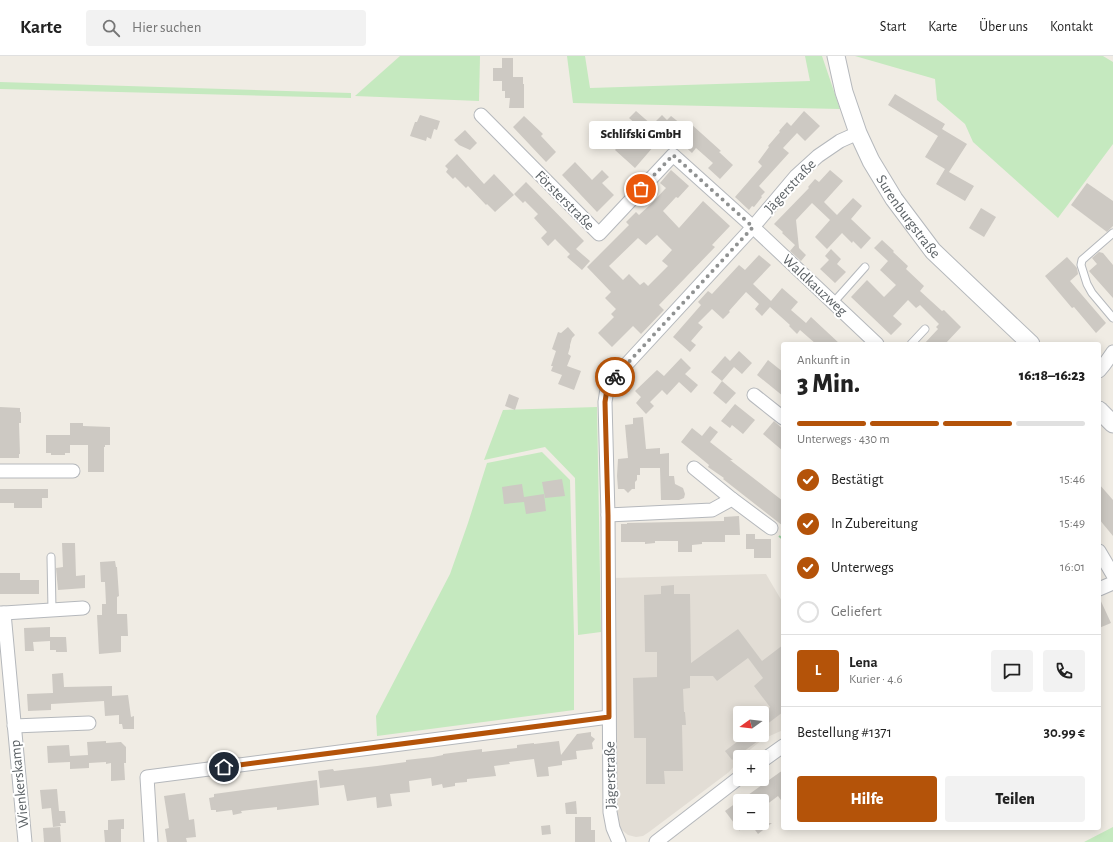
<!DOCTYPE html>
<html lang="de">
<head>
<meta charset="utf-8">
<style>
  :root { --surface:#fff; --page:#f2f2f2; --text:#222; --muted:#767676; --line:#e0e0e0; --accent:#b45309 }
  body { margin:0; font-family:"Alegreya Sans",sans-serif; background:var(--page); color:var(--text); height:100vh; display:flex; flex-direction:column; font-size:15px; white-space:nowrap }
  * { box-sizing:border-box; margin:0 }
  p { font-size:13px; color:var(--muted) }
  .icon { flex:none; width:22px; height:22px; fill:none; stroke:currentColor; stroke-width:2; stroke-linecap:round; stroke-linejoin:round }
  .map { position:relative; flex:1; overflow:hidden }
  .side { position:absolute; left:781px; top:286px; width:320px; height:488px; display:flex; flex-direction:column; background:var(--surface); border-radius:4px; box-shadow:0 2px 10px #0003 }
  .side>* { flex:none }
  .needle { width:26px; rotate:255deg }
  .buttons { position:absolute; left:733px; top:650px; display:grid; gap:8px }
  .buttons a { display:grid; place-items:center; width:36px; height:36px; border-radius:4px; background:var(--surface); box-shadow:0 2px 10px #0003; font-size:20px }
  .pin { position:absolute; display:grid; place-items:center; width:34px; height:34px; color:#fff; margin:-17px; border:2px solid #fff; border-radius:50%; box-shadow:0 1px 4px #0007 }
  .courier { position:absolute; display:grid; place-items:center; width:40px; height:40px; margin:-20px; border:3px solid #b45309; border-radius:50%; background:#fff; color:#222; box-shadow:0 1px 5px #0007 }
  .bubble { position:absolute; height:28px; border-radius:4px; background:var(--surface); box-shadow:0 2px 10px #0003; font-size:13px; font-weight:800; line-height:28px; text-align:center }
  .overview em { font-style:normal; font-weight:800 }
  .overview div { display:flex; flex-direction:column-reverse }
  .overview { display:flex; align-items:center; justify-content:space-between; height:68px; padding:0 16px }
  h1 { font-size:26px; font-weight:800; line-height:30px }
  .bar { display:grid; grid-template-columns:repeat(4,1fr); gap:6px 4px; align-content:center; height:48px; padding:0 16px }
  .bar i { height:5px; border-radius:3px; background:var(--line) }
  .bar .active { background:var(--accent) }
  .bar p { grid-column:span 4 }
  .line { display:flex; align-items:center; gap:10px; padding:0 16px; border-top:1px solid var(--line) }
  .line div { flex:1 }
  .round { display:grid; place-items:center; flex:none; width:42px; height:42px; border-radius:4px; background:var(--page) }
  ol { padding:0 16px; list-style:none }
  li { display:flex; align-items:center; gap:12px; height:44px }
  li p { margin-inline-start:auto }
  li .icon { padding:4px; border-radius:50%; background:var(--accent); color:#fff; stroke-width:4 }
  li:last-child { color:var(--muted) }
  li i { width:22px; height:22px; border:2px solid var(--line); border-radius:50% }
  .action { display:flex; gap:8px; margin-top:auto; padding:8px 16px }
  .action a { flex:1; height:46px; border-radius:4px; background:var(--accent); color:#fff; font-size:16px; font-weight:800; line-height:46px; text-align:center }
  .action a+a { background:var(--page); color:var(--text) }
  header { display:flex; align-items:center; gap:24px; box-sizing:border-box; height:56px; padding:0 20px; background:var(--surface); border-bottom:1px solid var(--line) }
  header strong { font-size:19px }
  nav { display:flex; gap:22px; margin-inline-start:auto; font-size:14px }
  .search { width:280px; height:36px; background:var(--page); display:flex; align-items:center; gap:10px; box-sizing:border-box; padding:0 14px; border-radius:4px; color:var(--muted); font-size:15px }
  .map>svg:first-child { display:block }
</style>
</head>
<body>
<header>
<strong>Karte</strong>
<div class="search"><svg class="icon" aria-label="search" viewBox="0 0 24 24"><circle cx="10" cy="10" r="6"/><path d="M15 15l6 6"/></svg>Hier suchen</div>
<nav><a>Start</a><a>Karte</a><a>Über uns</a><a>Kontakt</a></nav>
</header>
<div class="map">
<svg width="1113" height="786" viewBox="0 0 1113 786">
  <rect width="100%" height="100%" fill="#f0ece4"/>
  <path fill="#e2ddd5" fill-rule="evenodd" d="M766,518L783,547V674L763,683L746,697L742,701H740V703L729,716L649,776L643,780L636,781L628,779L622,774L618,768L617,761L613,522ZM740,657H762V679H740Z"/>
  <g fill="#c5e9bf">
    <path d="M400,0H480L479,45L355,40Z"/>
    <path d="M567,0H585L590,32L810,25L805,0H822L840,53L573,47Z"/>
    <path d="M855,0H1103L1113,6V88L1058,162L973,86L965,68L937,44L935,23Z"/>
    <path d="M0,26L351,37V42L0,33Z"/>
    <path d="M597,351L601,576L578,579L575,422L545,391L484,404L503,354Z"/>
    <path d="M542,396L570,424L574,580V654L377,680L376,660L450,518L468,467L487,407Z"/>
    <path d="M1113,771V786H1084Z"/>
  </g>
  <g fill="#cdc9c3" fill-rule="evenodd">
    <path d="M502,2H513V21H523V28H524V52H509L510,42H505V35H502V25H493V12H502Z"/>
    <path d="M895,38L945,68L942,73L967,88L949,116L974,130L965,145L936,128L945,113L925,101L938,80L888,49Z"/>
    <path d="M636,55L652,69L662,59L667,64L671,60L681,68L683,66L688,71L691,68L721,95L719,96L733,109L720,123L708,112L713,107L696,92L692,97L671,77L663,86L660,83L635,112L615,94L637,69L629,62Z"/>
    <path d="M804,55L820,70L805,85L797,77L783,92L789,97L759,130L765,136L761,140L762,141L754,151L752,150L749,154L735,141L762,110L758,106L769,91L768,90L780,76L779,75L787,66L791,70Z"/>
    <path d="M420,59L440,65L437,74L434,73L431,83L427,81L426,85L410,80L415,66H417Z"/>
    <path d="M524,60L543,78L541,80L556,96L546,106L513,71Z"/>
    <path d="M465,74L477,87L470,94L459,89L454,84Z"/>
    <path d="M457,98L484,128L494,118L514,139L495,156L487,148L486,149L468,130L466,132L455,121L453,123L446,116L448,113L445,110Z"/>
    <path d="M575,106L592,124L602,114L609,121L602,127L614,139L597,156L562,119Z"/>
    <path d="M671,114L689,130L678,142L676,141L663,155L679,172L703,145L730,170L712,189L715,191L659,249L664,254L641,278L633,270L612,291L598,277L614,261L611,258L616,253L605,242L611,236L587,211L629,169L626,166L636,156L639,159L651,148L666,132L660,127ZM657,179L672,194L662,205L668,210L648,230L644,226L640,229L629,218L623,224L609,210L638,182L646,189Z"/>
    <path d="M830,114L843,125L824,146L837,159L853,142L862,150L851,163L871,182L861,193L853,185L852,187L842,177L827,193L815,181L830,164L812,147L796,164L799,192L806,199L801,205L790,195L795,189L782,177L783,176L774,168L809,132L808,131L815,123L819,126Z"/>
    <path d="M526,126L584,185L576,193L590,205L582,214L567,201L570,198L555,183L548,190L541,182L547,176L534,162L538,158L525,145L523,147L514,138Z"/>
    <path d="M1087,127L1113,145V170L1107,176L1071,149Z"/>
    <path d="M981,152L996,161L984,181L969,172Z"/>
    <path d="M882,184L894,195L893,196L908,210L906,213L924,230L920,235L942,255L944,254L961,271L945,288H924L938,273L936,271L939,268L920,249L916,252L908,244L893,260L902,268L891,279L851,241L867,224L884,241L896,229L880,214L888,205L874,192Z"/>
    <path d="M831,193L841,203L837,208L846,216L835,227L820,213L829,204L825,200Z"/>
    <path d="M1099,196L1103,197L1113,209V242L1089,215L1097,208L1092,202Z"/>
    <path d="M759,199L771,209L753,228L771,245L782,232L798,246L791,254L806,267L811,261L840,288H816L800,274L797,278L789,270L790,269L770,251L762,260L755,253L759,248L746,236L729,255L730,256L723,263L712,253L698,267L703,271L691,285L696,289L690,296L673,281L701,249L698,246L708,235L712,238L739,209L745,214Z"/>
    <path d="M1067,201L1077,212L1078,218L1070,225L1106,267L1096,277L1074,251L1072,252L1045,220Z"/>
    <path d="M568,271L575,279L572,282L570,289V291L568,298L571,300L567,310L581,315L574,334L558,328L562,319L551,315L553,310H551L556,295L552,293L558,276L561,277Z"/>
    <path d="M739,295L752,307L742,318L734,311L722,325L711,316L725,300L730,305Z"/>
    <path d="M681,302L691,312L685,318L698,329L691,337L679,326L667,339L662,334L650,346L654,350L646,358L636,347L641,341L635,335L657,314L664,320Z"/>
    <path d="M768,304L783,316V340L757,319Z"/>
    <path d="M722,325L736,337L726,348L713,337Z"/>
    <path d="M509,338L519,342L515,354L505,350Z"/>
    <path d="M735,348L755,364L743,378L732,369L730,372L721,365Z"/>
    <path d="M0,351L20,352V356H21V367H19L20,398H19V402H0Z"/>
    <path d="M643,361L646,393L660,392V398L669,397V420H674L675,428L683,432L685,438L684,442L679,444H661L660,412H640V419H637V424L635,426V433H632L628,437L624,433H618L617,420L618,403L628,402L625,369L633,368V362Z"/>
    <path d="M774,365L783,373V395L763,378Z"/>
    <path d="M70,367H83V370L110,371V389H105V391H104V416H88V389H70V397H65V399H51V397H46V379H70Z"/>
    <path d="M710,370L718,376L710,386L733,404H730L783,445V470L723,423L724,422L708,411L709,409L703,404L681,386L692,372L702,380Z"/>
    <path d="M562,423L565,440L545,442L542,426Z"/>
    <path d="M522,428L524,441L544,438L546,455L526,458L524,446L504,448L502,431Z"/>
    <path d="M1099,428L1113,444V480L1099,463Z"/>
    <path d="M0,433H48V442H42V452H14V447H0Z"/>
    <path d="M739,460L740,479H725V486H702V488L692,489V496H678V485H655V487L645,488V486H621V468H627V467L724,465V461Z"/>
    <path d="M746,478H755V483H771V502H754V493H746Z"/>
    <path d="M62,487H75L76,520L85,519V532L58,534L56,512L63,511Z"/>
    <path d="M115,505L116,511H117L119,540L117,541V558H127L128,580H121V596L99,598L97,559H102V548H106L105,526H101L100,506Z"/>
    <path d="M0,517H20V524H39V538H0Z"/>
    <path d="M674,529V538H690L691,607L738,573L762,605L783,589V656L762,672V657L770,651L754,630L763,622L748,602L717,625L713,620H690V632L683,633L684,656H685L686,669H682L683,715H664L665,728H646V682H634L633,622L657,621V596H645L644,539L661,538V530Z"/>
    <path d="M1099,541L1111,567L1099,572Z"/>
    <path d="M50,571V581H66L67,596H56V594H50V585L33,586L34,595H25L24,572Z"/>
    <path d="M63,617L64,631L112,630V640L128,639L131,661L134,660V673H123L122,668H119V659L105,660L104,645L51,648V654L28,655L27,638L53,637L52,618Z"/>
    <path d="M591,676V680L595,683L592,687L593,693L576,695L577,703L562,705V709L548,711L549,720L537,721L534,703L509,706L510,708L494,710L496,720L467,723V726L455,727V730L443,732L442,728L432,730L431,722L409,725L410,736L390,738L392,750L377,752L376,741L347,745L344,729L320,732L318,715L333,713L334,715L377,710L406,706V704L433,701L443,699V698L482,693V696L517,692V689L534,687V688L559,685L561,699L577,678Z"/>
    <path d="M746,679H766L732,704L725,695Z"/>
    <path d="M106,685V687L121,686L126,691V707H124L125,724L111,725V707L106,708V706L89,707V712L70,713V706L48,707L47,690L69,689L70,700L88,699L87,686Z"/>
    <path d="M783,714V747L778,740L762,752V745H753L748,739Z"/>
    <path d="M317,724L319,749L277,754V751L241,755L242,757L233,759L232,754L216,756V754H211L209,742L214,741V738Z"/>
    <path d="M57,733L59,755H65L66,767H60L61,770L53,771L51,752L42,753L40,734Z"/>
    <path d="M185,737L189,764L194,763L196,781L186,782L187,786H167L165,773L169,772L164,740Z"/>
    <path d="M740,744V775L725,755Z"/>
    <path d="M576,745L577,758H566L565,747Z"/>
    <path d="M575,761H591V774H595V786H575Z"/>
    <path d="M124,763V773H121V786H105L104,774H108V764Z"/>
    <path d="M750,767H772L758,778Z"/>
    <path d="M550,769L551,778L542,779L541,770Z"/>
    <path d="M60,771L61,786H44L43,772Z"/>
  </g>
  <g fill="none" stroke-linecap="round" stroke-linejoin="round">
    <defs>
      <g id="service">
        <path d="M1113,177L1082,204L1081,209L1087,228L1092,237L1113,262"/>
        <path d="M833,247L865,211"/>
        <path d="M911,288L925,273"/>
        <path d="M51,501L52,554"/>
      </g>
      <g id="minor">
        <path d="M481,59L599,178L673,99L753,171L877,288"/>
        <path d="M1099,315L1104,309L1113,296"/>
        <path d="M754,339L783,362"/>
        <path d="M694,412L732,443"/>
        <path d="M0,415H73"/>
        <path d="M608,459L712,454L732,443L771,472"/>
        <path d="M1099,495L1113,519"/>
        <path d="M1099,533L1113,527"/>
        <path d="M0,557H4L25,786"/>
        <path d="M4,557L83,552"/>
        <path d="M14,670L89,667"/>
        <path d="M762,705L783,690"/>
        <path d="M151,786L147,721L609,661"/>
        <path d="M619,786L613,772L610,756L608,459L605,346L607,333L613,323L753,171L796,120L818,100L840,85L858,77"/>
        <path d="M656,786L740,721"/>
      </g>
      <g id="tertiary">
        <path id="s1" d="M836,0L844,36L858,77L871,105L894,143L933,195L1031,288"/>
        <path d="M1099,354L1113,368"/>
      </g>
    </defs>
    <use href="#service" stroke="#b5b8bc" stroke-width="9"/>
    <use href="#minor" stroke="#b5b8bc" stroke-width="15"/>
    <use href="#tertiary" stroke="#b5b8bc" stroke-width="19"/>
    <path stroke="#9bd2a3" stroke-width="2" stroke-dasharray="4 2" stroke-linecap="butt" d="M779,480L783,483"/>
    <use href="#service" stroke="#fff" stroke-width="7"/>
    <use href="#minor" stroke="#fff" stroke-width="13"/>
    <use href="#tertiary" stroke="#fff" stroke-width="17"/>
  </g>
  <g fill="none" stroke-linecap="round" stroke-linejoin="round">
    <path stroke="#909292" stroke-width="4" stroke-dasharray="0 7.2" d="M615,321L753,171L673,99L641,133"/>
    <path stroke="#b45309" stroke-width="5" d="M224,711L609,661L608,459L605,346L607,333L615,321"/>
  </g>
  <g text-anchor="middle" stroke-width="4" stroke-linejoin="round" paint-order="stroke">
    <g font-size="15" fill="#5c6266" stroke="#fff">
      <text transform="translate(790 130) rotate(-47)" y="5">Jägerstraße</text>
      <text transform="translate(565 144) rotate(45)" y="5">Försterstraße</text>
      <text dy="5" stroke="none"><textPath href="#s1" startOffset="178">Surenburgstraße</textPath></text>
      <text transform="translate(815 229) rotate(43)" y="5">Waldkauzweg</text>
      <text transform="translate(610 719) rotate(-91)" y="5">Jägerstraße</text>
      <text transform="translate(19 728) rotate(-96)" y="5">Wienkerskamp</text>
    </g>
  </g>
</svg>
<div class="buttons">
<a><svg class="needle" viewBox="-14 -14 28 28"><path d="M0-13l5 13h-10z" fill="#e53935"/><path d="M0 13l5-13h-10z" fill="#767676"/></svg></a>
<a>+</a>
<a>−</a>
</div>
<div class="pin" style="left:641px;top:133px;background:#ea580c"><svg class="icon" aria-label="bag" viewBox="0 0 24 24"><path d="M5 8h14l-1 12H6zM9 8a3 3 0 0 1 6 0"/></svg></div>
<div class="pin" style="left:224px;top:711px;background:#1f2937"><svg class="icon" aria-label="home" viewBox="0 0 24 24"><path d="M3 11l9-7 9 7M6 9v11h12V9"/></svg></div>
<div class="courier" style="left:615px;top:321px"><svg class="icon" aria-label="bike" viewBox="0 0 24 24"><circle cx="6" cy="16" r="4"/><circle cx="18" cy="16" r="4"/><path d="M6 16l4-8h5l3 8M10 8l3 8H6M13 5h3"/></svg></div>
<div class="bubble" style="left:589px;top:65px;width:104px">Schlifski GmbH</div>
<section class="side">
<div class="overview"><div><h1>3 Min.</h1><p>Ankunft in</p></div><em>16:18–16:23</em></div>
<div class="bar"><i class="active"></i><i class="active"></i><i class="active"></i><i></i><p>Unterwegs · 430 m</p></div>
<ol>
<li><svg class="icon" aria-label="check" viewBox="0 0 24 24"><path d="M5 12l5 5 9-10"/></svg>Bestätigt<p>15:46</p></li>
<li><svg class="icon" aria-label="check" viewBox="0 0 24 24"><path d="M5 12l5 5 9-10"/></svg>In Zubereitung<p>15:49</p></li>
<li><svg class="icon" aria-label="check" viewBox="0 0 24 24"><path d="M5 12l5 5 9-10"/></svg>Unterwegs<p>16:01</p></li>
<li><i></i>Geliefert</li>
</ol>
<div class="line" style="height:72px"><b class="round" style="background:var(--accent);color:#fff">L</b><div><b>Lena</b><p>Kurier · 4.6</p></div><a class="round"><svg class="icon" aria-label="chat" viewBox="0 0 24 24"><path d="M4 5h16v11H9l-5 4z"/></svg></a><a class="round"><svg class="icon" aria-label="phone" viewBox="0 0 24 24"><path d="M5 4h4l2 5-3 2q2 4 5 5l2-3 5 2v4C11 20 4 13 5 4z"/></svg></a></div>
<div class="line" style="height:52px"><div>Bestellung #1371</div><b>30.99 €</b></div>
<div class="action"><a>Hilfe</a><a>Teilen</a></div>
</section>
</div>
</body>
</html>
